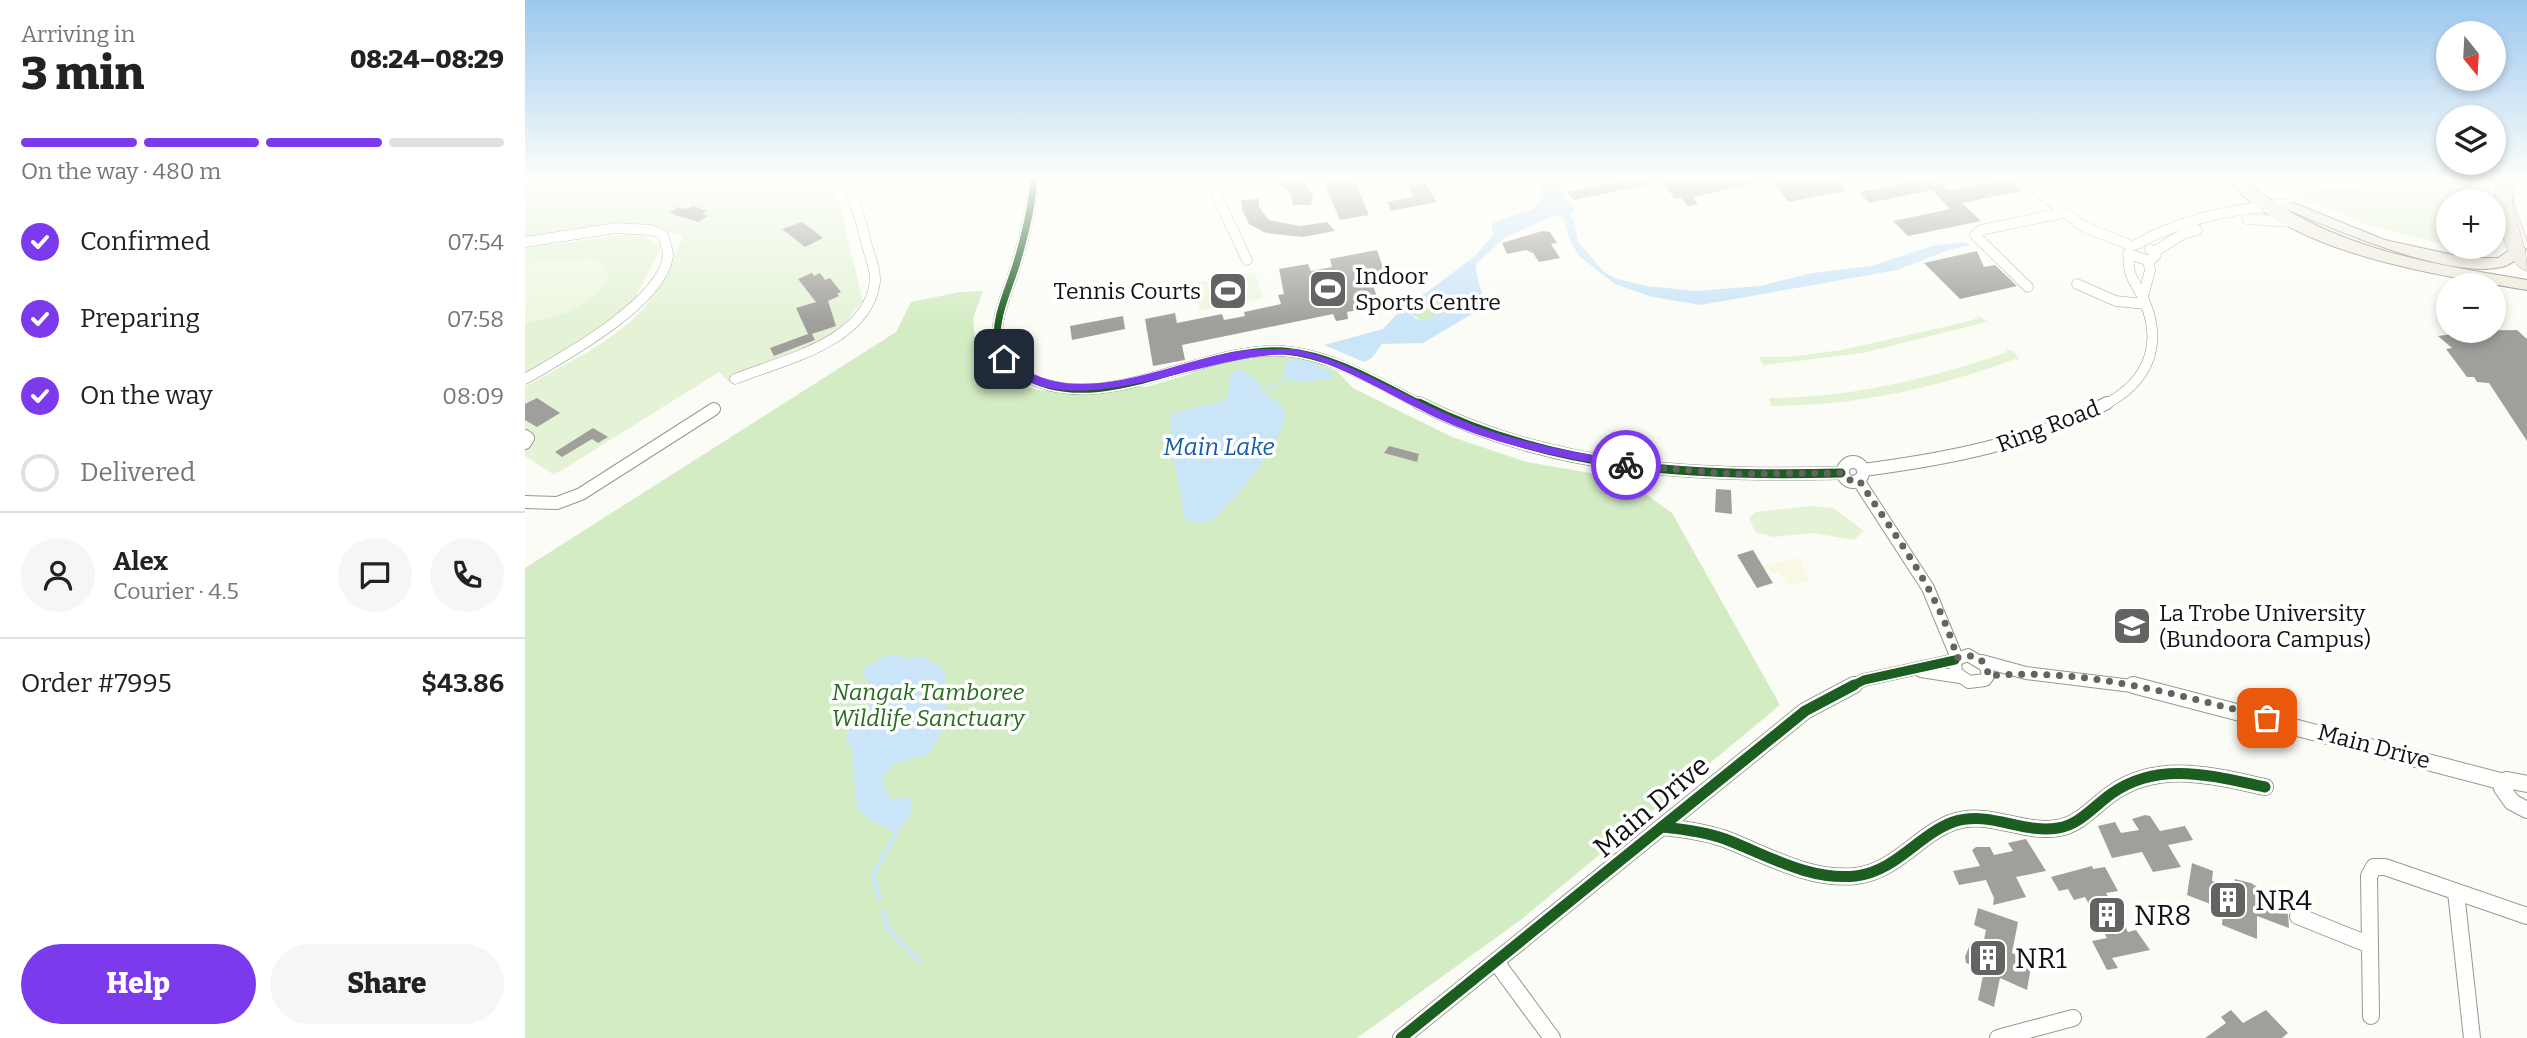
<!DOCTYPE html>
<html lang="en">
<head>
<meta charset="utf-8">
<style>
  :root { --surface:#fff; --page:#f6f6f6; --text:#222; --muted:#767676; --line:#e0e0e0; --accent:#7c3aed }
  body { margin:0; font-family:Bitter,serif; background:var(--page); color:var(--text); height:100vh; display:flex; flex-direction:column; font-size:26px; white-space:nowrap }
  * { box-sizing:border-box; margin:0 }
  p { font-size:23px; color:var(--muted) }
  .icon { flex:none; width:38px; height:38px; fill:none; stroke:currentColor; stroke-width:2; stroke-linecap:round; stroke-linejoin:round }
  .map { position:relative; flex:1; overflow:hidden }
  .drawer { display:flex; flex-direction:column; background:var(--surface); width:525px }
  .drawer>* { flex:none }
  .needle { width:46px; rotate:162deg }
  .controls { position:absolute; left:1911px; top:21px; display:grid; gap:14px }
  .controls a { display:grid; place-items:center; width:70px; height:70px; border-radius:50%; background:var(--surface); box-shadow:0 4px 10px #0003; font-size:35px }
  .pin { position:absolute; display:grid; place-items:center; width:60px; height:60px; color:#fff; margin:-30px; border-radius:14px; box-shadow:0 4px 10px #0006 }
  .courier { position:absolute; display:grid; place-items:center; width:70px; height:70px; margin:-35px; border:5px solid #7c3aed; border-radius:50%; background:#fff; color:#222; box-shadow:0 2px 9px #0007 }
  .headline em { font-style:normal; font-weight:800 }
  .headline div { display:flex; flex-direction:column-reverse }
  .headline { display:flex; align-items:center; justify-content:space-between; height:119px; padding:0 21px }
  h1 { font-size:46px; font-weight:800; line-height:52px }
  .bar { display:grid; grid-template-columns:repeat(4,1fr); gap:10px 7px; align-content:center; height:84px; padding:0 21px }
  .bar i { height:9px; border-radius:5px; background:var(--line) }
  .bar .on { background:var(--accent) }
  .bar p { grid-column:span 4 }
  .line { display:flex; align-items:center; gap:18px; padding:0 21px; border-top:2px solid var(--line) }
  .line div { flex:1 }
  .round { display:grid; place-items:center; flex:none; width:74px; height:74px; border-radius:37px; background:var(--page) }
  ol { padding:0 21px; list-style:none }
  li { display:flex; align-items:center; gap:21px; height:77px }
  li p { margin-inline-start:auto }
  li .icon { padding:7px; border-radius:50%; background:var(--accent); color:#fff; stroke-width:4 }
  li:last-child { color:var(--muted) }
  li i { width:38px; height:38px; border:4px solid var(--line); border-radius:50% }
  .cta { display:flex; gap:14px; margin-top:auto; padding:14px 21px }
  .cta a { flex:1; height:80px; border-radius:42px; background:var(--accent); color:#fff; font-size:28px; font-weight:800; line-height:80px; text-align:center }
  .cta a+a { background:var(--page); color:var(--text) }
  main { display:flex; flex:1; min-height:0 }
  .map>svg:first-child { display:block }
</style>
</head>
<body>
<main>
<section class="drawer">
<div class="headline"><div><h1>3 min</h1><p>Arriving in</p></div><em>08:24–08:29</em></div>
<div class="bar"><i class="on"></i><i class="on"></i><i class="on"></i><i></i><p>On the way · 480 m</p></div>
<ol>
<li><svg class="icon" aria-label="check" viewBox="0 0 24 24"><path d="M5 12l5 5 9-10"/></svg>Confirmed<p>07:54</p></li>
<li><svg class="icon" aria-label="check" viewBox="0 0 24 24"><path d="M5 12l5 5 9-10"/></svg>Preparing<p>07:58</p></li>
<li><svg class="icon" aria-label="check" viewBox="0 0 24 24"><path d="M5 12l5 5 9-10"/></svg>On the way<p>08:09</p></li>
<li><i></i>Delivered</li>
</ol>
<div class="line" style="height:126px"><a class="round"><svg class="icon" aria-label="person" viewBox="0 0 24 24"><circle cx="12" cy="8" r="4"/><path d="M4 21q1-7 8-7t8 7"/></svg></a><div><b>Alex</b><p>Courier · 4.5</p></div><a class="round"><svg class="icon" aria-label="chat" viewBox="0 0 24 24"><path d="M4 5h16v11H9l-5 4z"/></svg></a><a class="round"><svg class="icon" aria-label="phone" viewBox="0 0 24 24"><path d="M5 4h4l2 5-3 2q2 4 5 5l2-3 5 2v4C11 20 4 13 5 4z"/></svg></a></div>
<div class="line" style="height:91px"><div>Order #7995</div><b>$43.86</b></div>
<div class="cta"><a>Help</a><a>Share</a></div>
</section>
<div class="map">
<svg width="2002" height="1038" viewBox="0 0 2002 1038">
  <rect width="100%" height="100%" fill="#fcfcf7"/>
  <path fill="#f9f9e3" d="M1274,558L1284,581L1263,585L1254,573L1248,574L1245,570L1234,573L1230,567Z"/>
  <g fill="#e4f3d6">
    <path d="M0,179H308L338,301L310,334L204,382L194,372L29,475L0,456V387C42,362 95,340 125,300C139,282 148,258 158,237L121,223L0,240Z"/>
    <path d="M1753,179H1784C1801,196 1835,188 1855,182L1857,179H1948L1945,201H1923V245C1861,232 1804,216 1753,179Z"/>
    <path d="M106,234L119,236L135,245L134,252L108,302L88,320L0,376V248Z"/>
    <path d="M1450,314L1466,324L1461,322L1338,353L1239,365L1240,369L1234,357H1264L1316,350L1437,323L1453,318Z"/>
    <path d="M1479,348L1489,352L1495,361L1490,359C1413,388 1329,406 1246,406L1244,398C1326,398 1406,378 1483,352Z"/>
    <path d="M1285,506L1308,508L1339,531L1329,540L1287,533L1248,537L1230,532L1224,518L1231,512Z"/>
  </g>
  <g fill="#d4ecc4">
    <path d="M458,291L448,318L451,347L460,363L478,379L512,390L564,393L604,385L621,387L665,374L691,358L746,352L787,359L813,372L828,388L927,437L1002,462L1100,479L1147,513L1255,705L997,919L832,1038H0V568L371,332L386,302L435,292Z"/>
    <path d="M912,300L924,301L926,304L907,319L896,320L885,313L890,307Z"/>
  </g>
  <g fill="#eef7e0">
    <path d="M64,258L77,263L84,270C77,306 32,318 0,323V263Z"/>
    <path d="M730,272L738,298L675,311L669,283Z"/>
  </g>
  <g fill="#cbe5f8" fill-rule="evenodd">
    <path d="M1013,179H1033L1041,199L1051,205L1045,216L1049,220L1053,242L1079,272L1092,279L1122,286L1171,291L1235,286L1287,273L1346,266L1407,246L1439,242L1445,245L1421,251L1372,270L1176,305L1127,297L1090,284L1054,256L1045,241L1039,218L1030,215L979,238L951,264C950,279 961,295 957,308L898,343L857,344L847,358L839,362L799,345L858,329L883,302L902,292L950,256L968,235L967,225L971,221L1008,209L1019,196ZM912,300H921L926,304C913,314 899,329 885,313L890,307Z"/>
    <path d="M778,356L807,374L811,378L776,382L761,378L758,369L764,360Z"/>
    <path d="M717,369L735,383L737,393L755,403L761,416C747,456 717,492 687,521L672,523L658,518C659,486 638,442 648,413L702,400L706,373Z"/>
    <path d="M363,654L383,658L398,656L421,672V726L403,755L370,763L357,778L365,799L387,797L385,816L371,833L345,820L331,807L327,746L320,743L324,729L340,715L348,695L338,674L340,668Z"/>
  </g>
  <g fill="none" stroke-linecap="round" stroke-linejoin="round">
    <path stroke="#cbe5f8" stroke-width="2.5" d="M737,393L761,378"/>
    <g stroke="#cbe5f8" stroke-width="4.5">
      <path d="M355,899L348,875L371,833"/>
      <path d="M358,911L363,929L395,962"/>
    </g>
  </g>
  <g fill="#a09f9c">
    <path d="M748,179H772L779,183L788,194L786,205H768L765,192Z"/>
    <path d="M797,179H829L844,215L815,220Z"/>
    <path d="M1108,179H1130V183L1049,200L1041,192Z"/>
    <path d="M1135,179H1195L1196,182L1236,179L1237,182L1168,197L1173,204L1163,206L1156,198L1150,199Z"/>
    <path d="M1243,179H1310L1322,191L1264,202Z"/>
    <path d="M1399,179H1412L1423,190L1485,179L1498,191L1437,203L1456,221L1383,236L1368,221L1425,209L1407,190L1344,203L1334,192Z"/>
    <path d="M901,183L911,202L866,211L862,202L888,197L883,186Z"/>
    <path d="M734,199V207L744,220L775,226L802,222L810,231L778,237L741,233L724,224L717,209L716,200Z"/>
    <path d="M168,206L182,211L177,214L183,216L173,222L144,213L154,207L161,209Z"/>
    <path d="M277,222L288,230L298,238L280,247L257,229Z"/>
    <path d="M1017,231L1025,232L1032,243L1026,244L1035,258L1014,262L1008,253L1001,250L982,254L977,243Z"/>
    <path d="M852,250L859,270L844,273L855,306L822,312L823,319L811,321L808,314L657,345L660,360L628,366L620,319L650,313L652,323L697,314L699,320L720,316L719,312L756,304L753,295L759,294L754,269L783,264L786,271L807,267L805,259Z"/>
    <path d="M1452,251L1459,267L1470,265L1492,286L1435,299L1399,263Z"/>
    <path d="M287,273L289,276L295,273L300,280L305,278L316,292L312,294L314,296L303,301L311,326L287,334L290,340L249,356L245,348L283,334L271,308L291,302L273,279Z"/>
    <path d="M598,316L600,329L547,340L545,326Z"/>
    <path d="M1992,330L2002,339V441L1964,383L1952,382L1949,377H1942L1921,349L1927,348L1913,336L1928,334L1925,331Z"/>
    <path d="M12,398L35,413L12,427L0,420V404Z"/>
    <path d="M68,428L83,437L73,443L67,439L37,457L30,452Z"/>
    <path d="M864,446L894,454L892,462L859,453Z"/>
    <path d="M1191,489L1206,490L1207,514L1190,512Z"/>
    <path d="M1228,550L1243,575L1248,583L1232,588L1212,555Z"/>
    <path d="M1620,815L1625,816L1635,831L1660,826L1668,840L1643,845L1656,867L1628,872L1617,852L1587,858L1573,826L1590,822L1596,833L1614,830L1607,819Z"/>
    <path d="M1501,839L1521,871L1491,877L1501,897L1468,905L1469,898L1461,880L1434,885L1428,871L1455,866L1447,850L1451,847H1465L1469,855L1488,851L1483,843Z"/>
    <path d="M1667,863L1688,871L1687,881L1710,888V879L1726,883L1732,887L1731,902L1763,914L1764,928L1732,916V939L1697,925L1698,909L1662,895Z"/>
    <path d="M1567,866L1568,869L1580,867L1593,891L1581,893L1603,932L1611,930L1625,950L1587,958L1593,968L1582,970L1567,941L1582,938L1560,897L1549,900L1543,889L1534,891L1526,877Z"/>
    <path d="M1453,908L1493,922L1487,953L1507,961L1502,990L1475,978L1469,1007L1453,1000L1459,971L1441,963L1440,957L1445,944L1457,949L1461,930L1449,925Z"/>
    <path d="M1706,1010L1718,1023L1741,1010L1763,1033L1757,1038H1680L1701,1023L1696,1017Z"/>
  </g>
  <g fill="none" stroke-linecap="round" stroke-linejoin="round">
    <defs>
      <g id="street-far2">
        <path d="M509,179C507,208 500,235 492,262C485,287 468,319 473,345C476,358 483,366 495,373C574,422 675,345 759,351C808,355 855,384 897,405"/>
        <path d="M684,179L722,260"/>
        <path d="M1498,179L1557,226L1607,246"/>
        <path d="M1722,219L1766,222"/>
        <path d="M0,242L91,228L126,230L138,235C140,241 143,250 143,256C137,303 38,357 0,379"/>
        <path d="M1610,245C1656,219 1711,208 1763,204"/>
        <path d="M1629,252L1658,234L1672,230"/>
        <path d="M1603,254L1625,261L1631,255L1625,249"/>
        <path d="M1552,284L1591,301L1620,304"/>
        <path d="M1503,287L1450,235L1456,230L1537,213"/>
        <path d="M1618,297L1625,270L1623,261"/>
        <path d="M210,379C257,360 342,343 350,282C351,270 345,257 342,246C336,223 331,200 320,179"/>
        <path d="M1579,405C1622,383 1639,346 1619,300C1612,284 1600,274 1605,255"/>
      </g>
      <g id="street-far1">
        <path d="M894,403C1025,470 1172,477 1316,473"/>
        <path d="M0,436L3,438L0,443"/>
        <circle cx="1328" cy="472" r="10"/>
        <path d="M1338,470C1423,459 1506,443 1582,403"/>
        <path d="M1333,480L1403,588L1432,658"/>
        <path d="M0,502L32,503L56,494L189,409"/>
        <path d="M1443,655L1461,666L1463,676L1460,680L1444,682L1431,673L1430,660Z"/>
        <path d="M1457,661L1501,673L1615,687"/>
        <path d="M1396,671L1435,677"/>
        <path d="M1325,687L1339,680L1430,660"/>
      </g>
      <g id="street">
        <path d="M1608,685L1979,782"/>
        <path d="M2002,784L1982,780L1977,788L1987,802L2002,810"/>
        <path d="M1137,827C1158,829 1180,832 1200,839C1242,855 1284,881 1331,876C1371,871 1393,835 1428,822C1465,810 1497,834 1533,828C1554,825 1569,806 1586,794C1633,760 1688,776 1740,787"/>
        <path d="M1931,892L1947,1038"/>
        <path d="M1773,916L1845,945"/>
        <path d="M971,962L1027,1038"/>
        <path d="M1846,1016L1844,876L1849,867H1860L2002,916"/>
        <path d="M876,1038L1280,711L1329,685"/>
        <path d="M1473,1038L1548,1018"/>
      </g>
      <g id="primary">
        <path d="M1702,179H1717C1803,248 1896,262 2002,280V290C1910,274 1765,255 1702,179Z"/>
        <path d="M1761,200L1860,240L1942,258H1973L1993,244L2001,249C1996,255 1987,264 1980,266C1928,282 1806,228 1756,207L1754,204Z"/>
      </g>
      <path id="highway" d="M1970,179H1986C1984,214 2002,238 2002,271C1978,266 1968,200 1970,179Z"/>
    </defs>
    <use href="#street-far2" stroke="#979795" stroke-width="11"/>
    <use href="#street-far1" stroke="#979795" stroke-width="14"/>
    <use href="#street" stroke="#979795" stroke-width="18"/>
    <use href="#primary" stroke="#848482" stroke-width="2"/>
    <use href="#highway" stroke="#848482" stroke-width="1"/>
    <use href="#street-far2" stroke="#fffffe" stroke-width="10"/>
    <use href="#street-far1" stroke="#fffffe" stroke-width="12"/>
    <use href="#street" stroke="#fffffe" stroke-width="16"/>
    <use href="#primary" fill="#eeeada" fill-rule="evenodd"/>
    <use href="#highway" fill="#ebe2d7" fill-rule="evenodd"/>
    <path stroke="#dac6c5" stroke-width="2" d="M1989,179V204L2002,241"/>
    <defs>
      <path id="cycleway-far2" d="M509,179C507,208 500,235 492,262C485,287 468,319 473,345C476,358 483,366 495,373C574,422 675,345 759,351C808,355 855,384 897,405"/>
      <g id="cycleway-far1">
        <path d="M894,403C1025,470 1172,477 1316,473"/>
        <path d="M1325,687L1339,680L1430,660"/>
      </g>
      <g id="cycleway">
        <path d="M1137,827C1158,829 1180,832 1200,839C1242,855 1284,881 1331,876C1371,871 1393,835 1428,822C1465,810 1497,834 1533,828C1554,825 1569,806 1586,794C1633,760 1688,776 1740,787"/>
        <path d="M876,1038L1280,711L1329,685"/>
      </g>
    </defs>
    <use href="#cycleway-far2" stroke="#fff" stroke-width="10"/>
    <use href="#cycleway-far1" stroke="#fff" stroke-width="13"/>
    <use href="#cycleway" stroke="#fff" stroke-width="16"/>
    <use href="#cycleway-far2" stroke="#1b5e20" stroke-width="7"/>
    <use href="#cycleway-far1" stroke="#1b5e20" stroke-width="9"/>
    <use href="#cycleway" stroke="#1b5e20" stroke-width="11"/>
  </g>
  <linearGradient id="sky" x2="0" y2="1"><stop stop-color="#9cc8ee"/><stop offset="0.55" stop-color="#fefefb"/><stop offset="1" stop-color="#fefefb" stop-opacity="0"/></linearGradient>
  <rect width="2002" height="324" fill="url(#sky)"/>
  <path fill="#7c3aed" d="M771,349C827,362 876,395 929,417C983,441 1043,451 1101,461L1106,465L1101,469C1040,458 977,447 921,422C881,405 809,359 770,355C685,348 538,436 474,359L482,357C550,417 645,359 722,350C738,349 755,349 771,349Z"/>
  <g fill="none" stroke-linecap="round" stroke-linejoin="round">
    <path stroke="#636362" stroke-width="7" stroke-dasharray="0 12.6" d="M1101,465L1207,474L1316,473L1325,480H1334C1370,536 1415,593 1432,658C1447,652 1463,659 1463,676C1557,667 1651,694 1742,718"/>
  </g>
  <defs>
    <symbol id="stadium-square" viewBox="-11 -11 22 22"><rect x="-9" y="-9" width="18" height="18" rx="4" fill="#636362" stroke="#fff"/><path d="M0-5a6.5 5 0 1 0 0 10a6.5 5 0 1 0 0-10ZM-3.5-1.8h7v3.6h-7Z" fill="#fff"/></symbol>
    <symbol id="university-square" viewBox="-11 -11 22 22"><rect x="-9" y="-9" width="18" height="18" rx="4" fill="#636362" stroke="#fff"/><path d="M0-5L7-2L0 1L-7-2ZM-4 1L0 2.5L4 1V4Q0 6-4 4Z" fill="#fff"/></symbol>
    <symbol id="building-square" viewBox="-11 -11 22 22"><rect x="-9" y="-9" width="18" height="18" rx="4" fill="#636362" stroke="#fff"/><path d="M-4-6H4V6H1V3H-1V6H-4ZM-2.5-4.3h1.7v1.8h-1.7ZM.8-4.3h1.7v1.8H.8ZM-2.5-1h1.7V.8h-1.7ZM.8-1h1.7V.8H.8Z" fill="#fff"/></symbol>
  </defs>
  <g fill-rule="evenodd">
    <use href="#stadium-square" x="781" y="267" width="44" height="44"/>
    <use href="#stadium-square" x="681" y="269" width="44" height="44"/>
    <use href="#university-square" x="1585" y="604" width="44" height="44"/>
    <use href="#building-square" x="1681" y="878" width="44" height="44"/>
    <use href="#building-square" x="1560" y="893" width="44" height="44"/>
    <use href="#building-square" x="1441" y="936" width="44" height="44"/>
  </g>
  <g text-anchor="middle" stroke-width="7" stroke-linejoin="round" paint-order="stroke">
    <g font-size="23" fill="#111" stroke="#fff" text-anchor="start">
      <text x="830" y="284">Indoor<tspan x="830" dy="26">Sports Centre</tspan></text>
      <text x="676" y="299" text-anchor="end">Tennis Courts</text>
      <text x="1634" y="621">La Trobe University<tspan x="1634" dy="26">(Bundoora Campus)</tspan></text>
    </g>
    <g font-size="23" fill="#111" stroke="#fff">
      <text transform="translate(1523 426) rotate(-21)" y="8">Ring Road</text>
      <text transform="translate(1849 746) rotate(15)" y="8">Main Drive</text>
    </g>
    <g font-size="23" font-style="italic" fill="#276c1d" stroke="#fff">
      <text x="403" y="700">Nangak Tamboree<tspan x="403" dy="26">Wildlife Sanctuary</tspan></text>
    </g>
    <g font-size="24" font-style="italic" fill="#135ca9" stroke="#fff">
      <text x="694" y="455">Main Lake</text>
    </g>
    <g font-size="28" fill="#111" stroke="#fff">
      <text transform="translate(1126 806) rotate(-40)" y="10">Main Drive</text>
    </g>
    <g font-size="28" fill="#111" stroke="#fff" text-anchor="start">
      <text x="1730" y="910">NR4</text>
      <text x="1609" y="925">NR8</text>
      <text x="1490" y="968">NR1</text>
    </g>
  </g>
</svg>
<div class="controls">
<a><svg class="needle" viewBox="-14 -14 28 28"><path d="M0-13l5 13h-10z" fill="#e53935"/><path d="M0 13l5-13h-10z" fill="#767676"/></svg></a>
<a><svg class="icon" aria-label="layers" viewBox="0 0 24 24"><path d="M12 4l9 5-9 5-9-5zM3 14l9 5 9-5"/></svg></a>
<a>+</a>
<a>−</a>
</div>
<div class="pin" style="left:1742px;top:718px;background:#ea580c"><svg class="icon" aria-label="bag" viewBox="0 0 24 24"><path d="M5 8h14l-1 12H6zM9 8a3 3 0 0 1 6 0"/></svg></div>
<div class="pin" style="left:479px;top:359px;background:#1f2937"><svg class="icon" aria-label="home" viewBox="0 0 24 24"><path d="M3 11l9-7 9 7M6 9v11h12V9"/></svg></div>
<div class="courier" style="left:1101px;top:465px"><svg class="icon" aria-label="bike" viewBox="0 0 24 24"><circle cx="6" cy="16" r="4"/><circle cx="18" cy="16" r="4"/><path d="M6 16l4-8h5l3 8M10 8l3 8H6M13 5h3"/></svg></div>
</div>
</main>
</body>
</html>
